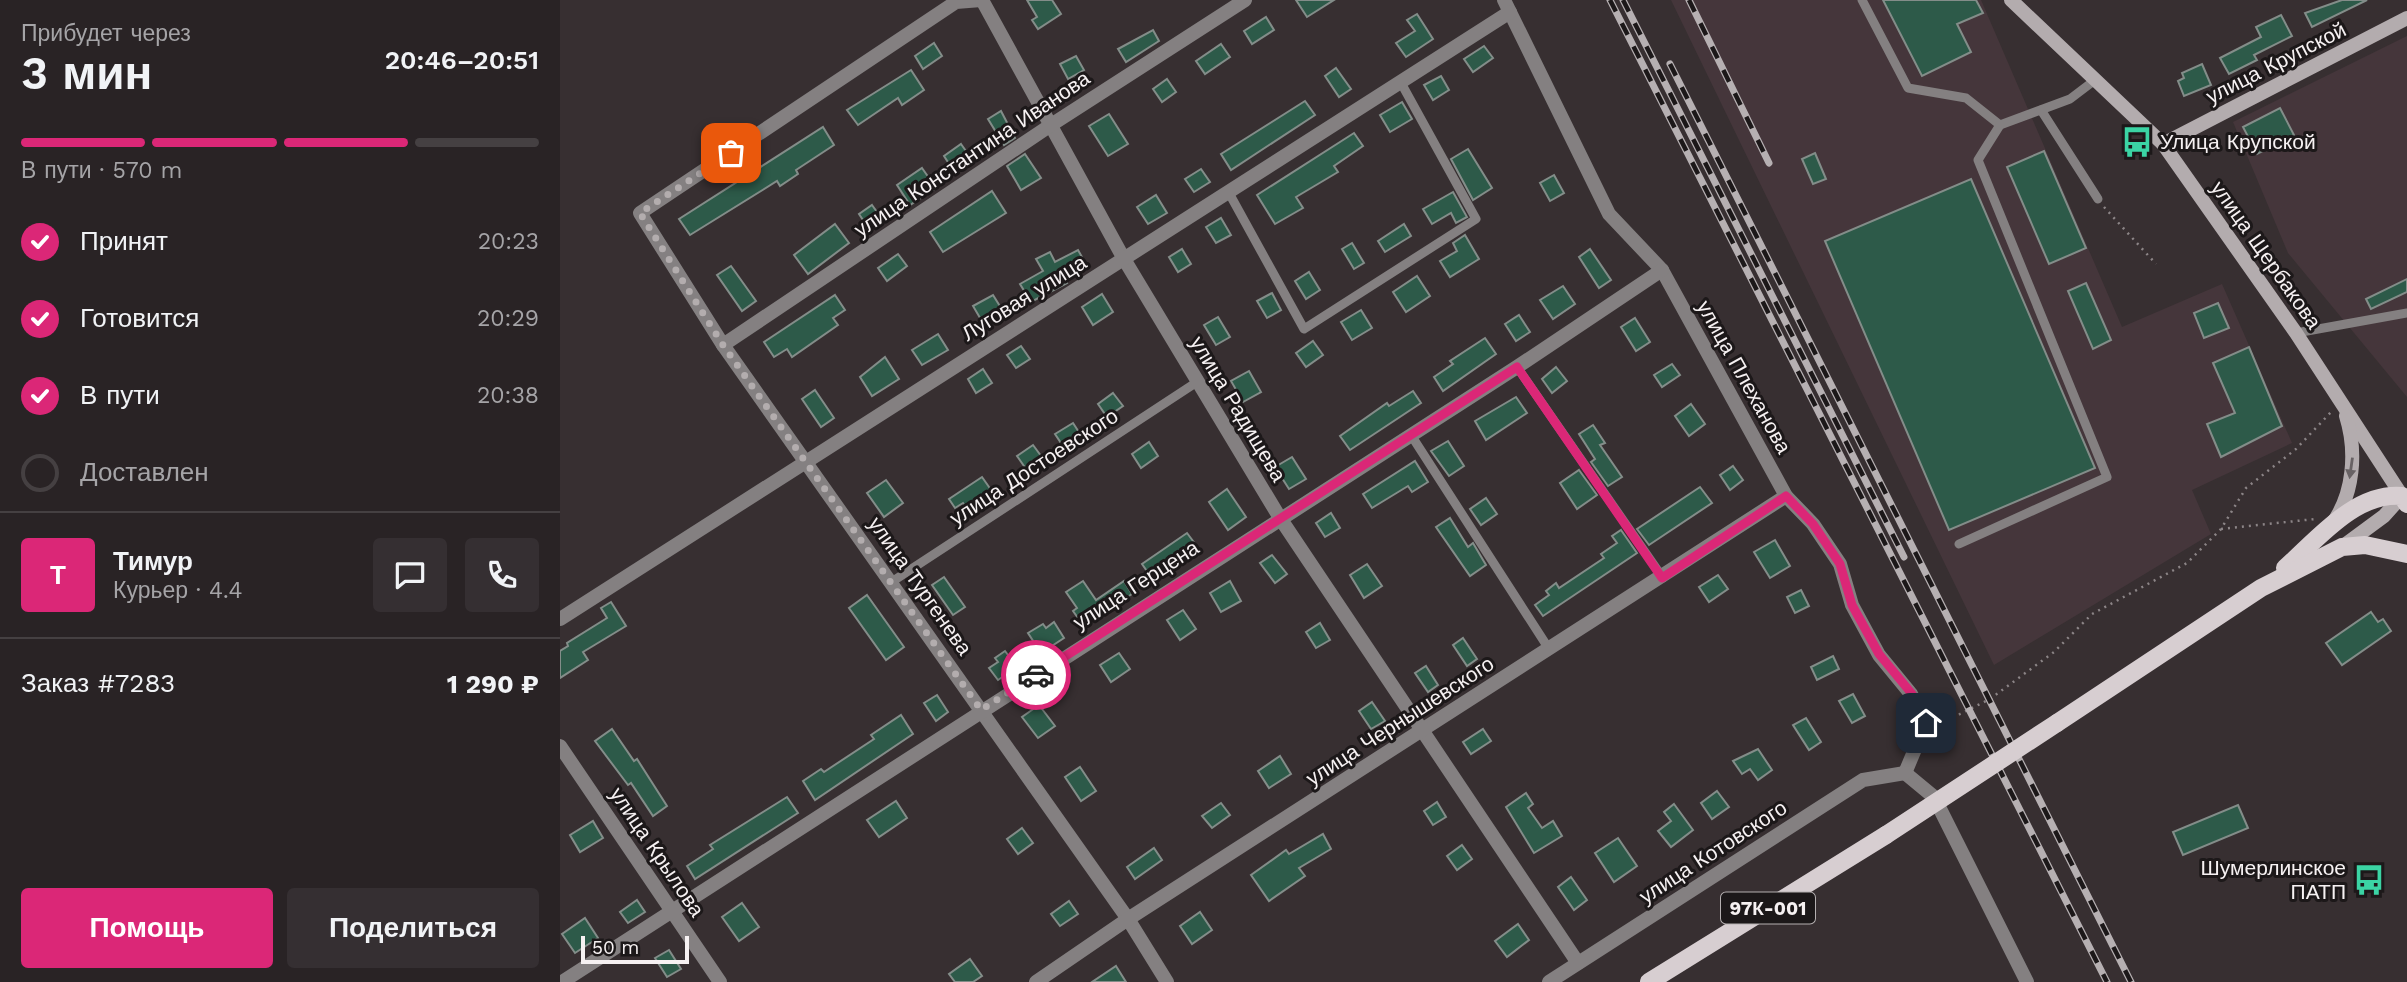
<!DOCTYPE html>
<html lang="ru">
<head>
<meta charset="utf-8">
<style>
  :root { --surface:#292325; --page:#352f32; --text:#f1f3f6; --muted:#a5a4a7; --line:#454042; --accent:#db2777 }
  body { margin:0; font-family:"Work Sans",sans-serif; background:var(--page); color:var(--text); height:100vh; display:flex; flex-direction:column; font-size:26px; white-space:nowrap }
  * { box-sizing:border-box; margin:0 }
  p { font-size:23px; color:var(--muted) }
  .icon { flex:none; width:38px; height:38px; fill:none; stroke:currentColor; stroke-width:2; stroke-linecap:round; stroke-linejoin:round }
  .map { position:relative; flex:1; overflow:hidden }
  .side { display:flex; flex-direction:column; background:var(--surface); width:560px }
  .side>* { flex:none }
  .scale { position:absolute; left:21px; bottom:18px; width:108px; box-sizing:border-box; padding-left:7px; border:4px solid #f6f1f2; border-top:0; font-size:19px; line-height:24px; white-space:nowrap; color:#f6f1f2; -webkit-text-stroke:5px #1c1819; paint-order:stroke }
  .pin { position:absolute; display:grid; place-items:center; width:60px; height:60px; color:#fff; margin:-30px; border-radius:14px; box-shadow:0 4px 10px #0006 }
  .courier { position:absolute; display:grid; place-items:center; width:70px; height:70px; margin:-35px; border:5px solid #db2777; border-radius:50%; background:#fff; color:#222; box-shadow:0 2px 9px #0007 }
  .overview em { font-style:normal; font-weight:600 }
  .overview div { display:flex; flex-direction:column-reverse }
  .overview { display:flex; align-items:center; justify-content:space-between; height:119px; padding:0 21px }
  h1 { font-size:46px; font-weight:600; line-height:52px }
  .bar { display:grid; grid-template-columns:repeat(4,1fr); gap:10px 7px; align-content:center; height:84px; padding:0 21px }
  .bar i { height:9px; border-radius:5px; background:var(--line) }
  .bar .active { background:var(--accent) }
  .bar p { grid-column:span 4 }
  .line { display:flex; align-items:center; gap:18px; padding:0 21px; border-top:2px solid var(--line) }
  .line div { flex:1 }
  .round { display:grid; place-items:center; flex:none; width:74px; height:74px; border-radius:7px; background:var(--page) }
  ol { padding:0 21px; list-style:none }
  li { display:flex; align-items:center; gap:21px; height:77px }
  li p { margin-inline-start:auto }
  li .icon { padding:7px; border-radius:50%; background:var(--accent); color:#fff; stroke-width:4 }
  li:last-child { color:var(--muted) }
  li i { width:38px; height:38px; border:4px solid var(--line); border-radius:50% }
  .cta { display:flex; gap:14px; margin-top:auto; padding:14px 21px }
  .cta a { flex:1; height:80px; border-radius:7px; background:var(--accent); color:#fff; font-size:28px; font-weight:600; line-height:80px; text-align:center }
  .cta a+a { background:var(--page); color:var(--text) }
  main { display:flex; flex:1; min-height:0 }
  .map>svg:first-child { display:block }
</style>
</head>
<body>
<main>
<section class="side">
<div class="overview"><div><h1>3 мин</h1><p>Прибудет через</p></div><em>20:46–20:51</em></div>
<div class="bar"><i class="active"></i><i class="active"></i><i class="active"></i><i></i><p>В пути · 570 m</p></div>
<ol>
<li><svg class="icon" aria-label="check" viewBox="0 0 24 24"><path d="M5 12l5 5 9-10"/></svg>Принят<p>20:23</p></li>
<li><svg class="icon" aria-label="check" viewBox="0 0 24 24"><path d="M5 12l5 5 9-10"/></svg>Готовится<p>20:29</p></li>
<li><svg class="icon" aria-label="check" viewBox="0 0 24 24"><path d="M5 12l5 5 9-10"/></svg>В пути<p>20:38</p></li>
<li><i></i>Доставлен</li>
</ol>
<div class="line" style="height:126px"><b class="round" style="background:var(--accent);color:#fff">Т</b><div><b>Тимур</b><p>Курьер · 4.4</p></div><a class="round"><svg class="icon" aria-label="chat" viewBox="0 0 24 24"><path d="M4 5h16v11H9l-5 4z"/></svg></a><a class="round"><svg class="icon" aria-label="phone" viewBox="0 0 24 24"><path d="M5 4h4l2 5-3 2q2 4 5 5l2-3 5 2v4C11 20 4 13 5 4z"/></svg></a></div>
<div class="line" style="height:91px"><div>Заказ #7283</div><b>1 290 ₽</b></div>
<div class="cta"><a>Помощь</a><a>Поделиться</a></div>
</section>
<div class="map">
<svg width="1847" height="982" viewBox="0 0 1847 982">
  <rect width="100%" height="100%" fill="#372f31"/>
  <g fill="#45363b">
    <path d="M1111,0H1421L1562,327L1662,284L1732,443L1632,490L1651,534L1434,665Z"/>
    <path d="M1847,36V397L1728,253L1673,122Z"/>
  </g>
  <g fill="#2d5a49" stroke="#838d89" stroke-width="2">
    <path d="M467,0H492L501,14L478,29L472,20L477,17Z"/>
    <path d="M736,0H774L747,17Z"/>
    <path d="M1323,0H1416L1423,13L1397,24L1411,52L1362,76Z"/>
    <path d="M1782,0H1807L1752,27L1745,13Z"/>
    <path d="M857,14L873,39L846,57L836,43L855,31L847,20Z"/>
    <path d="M1721,15L1732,36L1694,55L1697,60L1669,74L1660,58L1701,37L1696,27Z"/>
    <path d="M706,17L714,30L692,44L684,31Z"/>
    <path d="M593,30L599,41L566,62L558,49Z"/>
    <path d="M374,43L382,56L363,69L355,56Z"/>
    <path d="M661,44L670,57L645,74L636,61Z"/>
    <path d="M924,46L933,58L913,72L904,59Z"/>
    <path d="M516,56L524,70L508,79L500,64Z"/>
    <path d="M1642,64L1651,85L1624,96L1618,81L1624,78L1622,73Z"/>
    <path d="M776,68L791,89L779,97L765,76Z"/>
    <path d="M351,70L364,90L342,105L338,98L298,125L287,110Z"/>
    <path d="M881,76L889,90L873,100L864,85Z"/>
    <path d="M607,79L616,92L602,102L593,89Z"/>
    <path d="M745,101L755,115L671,170L661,154Z"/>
    <path d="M842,102L852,119L830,132L820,115Z"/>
    <path d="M1720,108L1734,135L1697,154L1683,127Z"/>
    <path d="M441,111L455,138L444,145L428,119Z"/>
    <path d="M549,114L568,144L548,156L529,126Z"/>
    <path d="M263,127L274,145L236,170L238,174L220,186L217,181L130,235L119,219Z"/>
    <path d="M794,133L803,146L774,166L778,172L736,197L743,208L715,224L697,195Z"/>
    <path d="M401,144L413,161L395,173L384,156Z"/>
    <path d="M908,149L932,188L913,200L891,159Z"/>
    <path d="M1484,151L1526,248L1489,264L1447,167Z"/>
    <path d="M1255,153L1266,179L1253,184L1242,159Z"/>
    <path d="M465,154L481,178L461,190L447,166Z"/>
    <path d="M362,168L376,188L350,205L337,185Z"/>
    <path d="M641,169L650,182L634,192L625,179Z"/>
    <path d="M994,175L1004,193L990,201L980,183Z"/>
    <path d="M1411,179L1535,468L1389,530L1265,241Z"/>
    <path d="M432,191L446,213L383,252L370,232Z"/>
    <path d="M893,192L907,217L896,223L891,213L872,224L863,209Z"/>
    <path d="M596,195L607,213L588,224L577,207Z"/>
    <path d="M312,205L322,219L309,229L299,214Z"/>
    <path d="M661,218L671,235L656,243L646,227Z"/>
    <path d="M275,224L289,243L248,274L234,255Z"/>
    <path d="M844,224L851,236L825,252L818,241Z"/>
    <path d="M905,235L919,259L890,277L880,261L897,251L893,243Z"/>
    <path d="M792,243L804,263L794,269L782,249Z"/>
    <path d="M622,249L631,264L618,272L609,257Z"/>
    <path d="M1030,249L1051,280L1039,288L1019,257Z"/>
    <path d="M518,250L527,266L504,278L507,283L471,302L460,284L483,271L476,259L490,252L495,262Z"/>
    <path d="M338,254L347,266L327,281L318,268Z"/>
    <path d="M171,266L196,301L182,311L157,275Z"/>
    <path d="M749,272L760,290L746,299L735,281Z"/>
    <path d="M857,276L870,296L846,312L833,292Z"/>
    <path d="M1847,279V292L1811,309L1806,299Z"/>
    <path d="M1526,283L1551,340L1533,349L1508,291Z"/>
    <path d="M1003,286L1015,304L993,319L980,300Z"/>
    <path d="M712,293L721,310L707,318L697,301Z"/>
    <path d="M542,294L553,312L533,325L522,307Z"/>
    <path d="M275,295L285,310L273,318L278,325L232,357L227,349L214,357L204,342Z"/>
    <path d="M433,295L446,316L426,328L413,306Z"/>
    <path d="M1658,303L1669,328L1644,338L1634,313Z"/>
    <path d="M801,310L812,328L792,340L781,322Z"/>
    <path d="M959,315L970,332L956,341L945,324Z"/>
    <path d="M658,317L670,337L656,345L644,325Z"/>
    <path d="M1075,318L1090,342L1076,351L1061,327Z"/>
    <path d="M378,334L388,350L362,365L352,350Z"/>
    <path d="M925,338L936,354L883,391L874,377L893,364L890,361Z"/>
    <path d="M753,341L763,355L746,367L736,353Z"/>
    <path d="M461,346L470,359L456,368L447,355Z"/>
    <path d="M1689,347L1722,426L1661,457L1647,424L1675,413L1653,363Z"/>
    <path d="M325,357L339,379L312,396L300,377Z"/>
    <path d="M1112,364L1120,375L1102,387L1094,375Z"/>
    <path d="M996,367L1007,381L992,393L982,379Z"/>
    <path d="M423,369L432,383L416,393L408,379Z"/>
    <path d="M689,371L701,392L683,402L671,381Z"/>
    <path d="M255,390L274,418L261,427L242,399Z"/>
    <path d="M853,391L861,403L790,450L780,436L827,403L829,406Z"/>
    <path d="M553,393L563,406L547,417L538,404Z"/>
    <path d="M956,397L967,413L926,440L915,421Z"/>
    <path d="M1131,404L1145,424L1129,436L1115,416Z"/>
    <path d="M513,423L524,440L507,452L495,434Z"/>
    <path d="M1033,425L1045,443L1040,445L1062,477L1048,486L1031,462L1035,459L1019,434Z"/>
    <path d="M888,441L904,466L889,476L871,451Z"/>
    <path d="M589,442L598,456L581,468L572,454Z"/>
    <path d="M473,445L487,464L471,476L457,456Z"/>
    <path d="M732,457L746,479L729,489L715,467Z"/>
    <path d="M855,461L868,482L852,492L848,486L812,508L803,494Z"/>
    <path d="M1173,466L1183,480L1170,490L1160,475Z"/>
    <path d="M1019,470L1037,495L1017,509L1000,483Z"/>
    <path d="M422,477L436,497L411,514L403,503L395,508L389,499Z"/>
    <path d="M326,480L343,503L324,517L307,493Z"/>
    <path d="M1140,487L1152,503L1089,545L1077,529Z"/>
    <path d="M667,489L686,517L668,530L649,502Z"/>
    <path d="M926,498L937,514L921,525L910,509Z"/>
    <path d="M771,513L780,528L765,537L756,523Z"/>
    <path d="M890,518L908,547L913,543L926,565L910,576L876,527Z"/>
    <path d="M1061,530L1077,553L983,616L975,605L989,595L986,591L996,583L999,588L1044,558L1041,554L1057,543L1052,536Z"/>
    <path d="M627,533L639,549L594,581L582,564Z"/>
    <path d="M1215,540L1230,566L1210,578L1194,552Z"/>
    <path d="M712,555L727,574L715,583L700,563Z"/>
    <path d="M807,564L822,586L804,598L790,575Z"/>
    <path d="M1158,575L1168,589L1149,602L1139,587Z"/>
    <path d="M384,577L405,607L393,615L372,585Z"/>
    <path d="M523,581L536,600L564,581L572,594L523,625L513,611L517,608L506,592Z"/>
    <path d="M670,581L681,601L661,612L650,593Z"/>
    <path d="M1241,590L1249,606L1235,613L1227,597Z"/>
    <path d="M307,595L344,647L326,660L289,608Z"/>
    <path d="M51,602L66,626L23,652L28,660L0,678V651L8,646L7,643L47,618L41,608Z"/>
    <path d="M623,610L636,629L620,640L607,620Z"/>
    <path d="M1811,612L1818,622L1823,619L1831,631L1782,665L1766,643Z"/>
    <path d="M494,622L504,638L481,653L468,633L483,624L486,628Z"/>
    <path d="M760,623L770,640L756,648L746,632Z"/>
    <path d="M903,638L917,659L907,666L893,645Z"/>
    <path d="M445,651L457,667L438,680L429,668L438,662L435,658Z"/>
    <path d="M559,653L570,669L551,682L540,665Z"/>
    <path d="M1273,656L1279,669L1257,680L1251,667Z"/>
    <path d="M866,666L878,685L868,692L855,673Z"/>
    <path d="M1293,694L1305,716L1292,723L1279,701Z"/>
    <path d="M377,695L388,712L376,721L364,703Z"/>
    <path d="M812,702L825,721L811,729L799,711Z"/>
    <path d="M479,705L495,726L478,738L462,717Z"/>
    <path d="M341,715L353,734L255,800L243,781L261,769L264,772L314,739L311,735Z"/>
    <path d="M1246,718L1261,742L1249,750L1233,725Z"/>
    <path d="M52,729L74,761L77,759L107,806L93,816L71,783L68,785L35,741Z"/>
    <path d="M923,729L931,741L911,754L903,742Z"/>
    <path d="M1198,749L1212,770L1198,780L1190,769L1182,774L1173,761Z"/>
    <path d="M720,756L731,774L709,788L698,771Z"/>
    <path d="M520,767L536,791L521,801L505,777Z"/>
    <path d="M1157,791L1169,807L1152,819L1141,803Z"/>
    <path d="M966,793L973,804L968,808L982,828L993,821L1002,836L974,853L946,807Z"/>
    <path d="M227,797L238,813L135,879L127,866L153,849L150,845Z"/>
    <path d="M336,801L347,818L319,837L307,820Z"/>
    <path d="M877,802L886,817L873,825L864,811Z"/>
    <path d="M661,803L670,815L652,828L642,816Z"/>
    <path d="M1114,804L1133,830L1111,847L1098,831L1111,821L1104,812Z"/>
    <path d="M1678,805L1688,828L1623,855L1613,832Z"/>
    <path d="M33,821L43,838L20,852L10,835Z"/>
    <path d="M462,828L473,843L458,854L447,839Z"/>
    <path d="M763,834L771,849L739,868L745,876L709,901L691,875L726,850L729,854Z"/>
    <path d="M1058,838L1077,866L1054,882L1035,853Z"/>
    <path d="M902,845L912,859L897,870L887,856Z"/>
    <path d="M594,848L602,860L575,879L567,867Z"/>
    <path d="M1011,877L1027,900L1014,910L998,887Z"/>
    <path d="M77,900L85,912L68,923L60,912Z"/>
    <path d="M509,901L518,914L500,926L491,914Z"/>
    <path d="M182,903L199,927L179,941L162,917Z"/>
    <path d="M640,912L652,930L632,944L620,926Z"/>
    <path d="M25,918L38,938L15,953L2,934Z"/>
    <path d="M958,924L969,940L947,957L935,941Z"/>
    <path d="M109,950L121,969L107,977L95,958Z"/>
    <path d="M410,959L422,976L413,982H395L389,974Z"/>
    <path d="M556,966L566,982H532Z"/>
  </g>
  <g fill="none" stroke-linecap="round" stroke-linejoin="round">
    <g stroke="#8c8587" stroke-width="2.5" stroke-dasharray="2 5" stroke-linecap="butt">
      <path d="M1544,207L1596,264"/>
      <path d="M1661,529L1755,519"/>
      <path d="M1379,721L1392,718L1430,699L1494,652L1532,614L1627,563L1661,529L1686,488L1736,449L1772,411"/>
    </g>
    <g stroke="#848081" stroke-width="9">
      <path d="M1302,0L1348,88L1406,98L1440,125L1510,99L1535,80"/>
      <path d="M1481,110L1538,199"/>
      <path d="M669,193L744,329L916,219L840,81"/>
      <path d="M1736,333L1847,313"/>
      <path d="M957,367L1103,578"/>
      <path d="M851,435L989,649"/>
      <path d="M1399,544L1547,477L1418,160L1440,125"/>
      <path d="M330,583L637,382"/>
    </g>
    <g stroke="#848081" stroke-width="14">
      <path d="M421,0L396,2L80,213L163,345L568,919L607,982"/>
      <path d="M422,0L564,259L720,518L1018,963"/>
      <path d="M944,0L1049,214L1102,270L1226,496L1253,524L1280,564L1292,605L1319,655L1351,694L1366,723L1345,773"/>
      <path d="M163,345L491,125L685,0"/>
      <path d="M0,619L950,12"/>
      <path d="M0,746L160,982"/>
      <path d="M1345,773L1374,797L1467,982"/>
      <path d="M2,982L957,367L1102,270"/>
      <path d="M476,982L568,919L1226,496"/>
      <path d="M989,982L1303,780L1345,773"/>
    </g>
    <g stroke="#b3acae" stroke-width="14">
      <path d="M1451,0L1603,144L1736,333L1842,496L1824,516L1782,547"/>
      <path d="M1603,144L1847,18"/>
      <path d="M1772,524C1794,494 1797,451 1786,416"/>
    </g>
    <g stroke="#d7ced1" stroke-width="18">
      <path d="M1725,568C1758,539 1795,492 1842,496L1847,504"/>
      <path d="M1497,723L1701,588L1782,547L1805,545L1847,554"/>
      <path d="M1089,982L1326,835"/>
    </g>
    <defs>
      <g id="rail">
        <path d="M1050,0L1547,982"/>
        <path d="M1063,0L1344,557"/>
        <path d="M1129,0L1209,163"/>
        <path d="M1110,64L1571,982"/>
      </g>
    </defs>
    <use href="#rail" stroke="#b6b0b2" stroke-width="7"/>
    <use href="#rail" stroke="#1c1819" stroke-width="4.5" stroke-dasharray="13" stroke-linecap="butt"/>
    <path stroke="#d7ced1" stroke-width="18" d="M1326,835L1497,723"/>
  </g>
  <defs><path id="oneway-solid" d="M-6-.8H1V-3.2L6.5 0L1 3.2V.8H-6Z" transform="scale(1.75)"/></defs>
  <use fill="#686264" href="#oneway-solid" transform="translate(1791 468) rotate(98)"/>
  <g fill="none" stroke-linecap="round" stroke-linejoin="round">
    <path stroke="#b3adae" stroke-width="7" stroke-dasharray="0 12.6" d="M171,153L80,213L163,345L421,710L476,675"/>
    <path stroke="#db2777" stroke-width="9" d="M476,675L957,367L1102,578L1226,496L1253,524L1280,564L1292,605L1319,654L1352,694L1366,723"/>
  </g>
  <defs>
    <symbol id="bus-bare" viewBox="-9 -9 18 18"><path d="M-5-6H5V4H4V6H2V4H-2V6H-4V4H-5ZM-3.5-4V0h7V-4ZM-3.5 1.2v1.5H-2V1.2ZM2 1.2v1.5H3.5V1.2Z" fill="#3bd4a4" stroke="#1c1819" stroke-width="2.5" paint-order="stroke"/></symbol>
  </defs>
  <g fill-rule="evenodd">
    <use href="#bus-bare" x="1555" y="120" width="44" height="44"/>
    <use href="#bus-bare" x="1787" y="858" width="44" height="44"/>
  </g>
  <g text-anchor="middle" stroke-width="6" stroke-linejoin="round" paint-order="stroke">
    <rect fill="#1c1819" stroke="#b5b0b1" stroke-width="2" x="1161" y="892.5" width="94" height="31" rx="5"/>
    <g font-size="19" font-weight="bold" fill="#f6f1f2">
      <text x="1208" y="915">97К-001</text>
    </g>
    <g font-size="21" fill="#f6f1f2" stroke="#1c1819">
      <text transform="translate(1716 63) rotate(-27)" y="7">улица Крупской</text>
      <text transform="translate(412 154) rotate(-34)" y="7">улица Константина Иванова</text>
      <text transform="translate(1706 255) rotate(55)" y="7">улица Щербакова</text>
      <text transform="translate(464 298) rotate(-32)" y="7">Луговая улица</text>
      <text transform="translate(1184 377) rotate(61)" y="7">улица Плеханова</text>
      <text transform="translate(678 409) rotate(59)" y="7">улица Радищева</text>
      <text transform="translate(474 467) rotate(-33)" y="7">улица Достоевского</text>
      <text transform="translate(576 585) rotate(-33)" y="7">улица Герцена</text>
      <text transform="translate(360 586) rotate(55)" y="7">улица Тургенева</text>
      <text transform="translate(840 721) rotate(-33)" y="7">улица Чернышевского</text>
      <text transform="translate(97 852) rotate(56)" y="7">улица Крылова</text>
      <text transform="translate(1153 852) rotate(-33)" y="7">улица Котовского</text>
    </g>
    <g font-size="21" fill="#f6f1f2" stroke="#1c1819" text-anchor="start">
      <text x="1600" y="149">Улица Крупской</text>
      <text x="1786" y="875" text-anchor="end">Шумерлинское<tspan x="1786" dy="24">ПАТП</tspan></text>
    </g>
  </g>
</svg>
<div class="scale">50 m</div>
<div class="pin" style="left:171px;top:153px;background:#ea580c"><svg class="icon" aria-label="bag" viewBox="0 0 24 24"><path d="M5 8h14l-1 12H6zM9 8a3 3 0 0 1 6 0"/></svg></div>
<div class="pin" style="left:1366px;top:723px;background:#1f2937"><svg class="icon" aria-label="home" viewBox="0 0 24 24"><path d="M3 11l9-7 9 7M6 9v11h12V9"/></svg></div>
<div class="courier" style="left:476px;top:675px"><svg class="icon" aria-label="car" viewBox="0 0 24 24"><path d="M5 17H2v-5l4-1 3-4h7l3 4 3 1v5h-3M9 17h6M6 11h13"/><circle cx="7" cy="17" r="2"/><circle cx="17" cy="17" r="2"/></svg></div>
</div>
</main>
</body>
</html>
